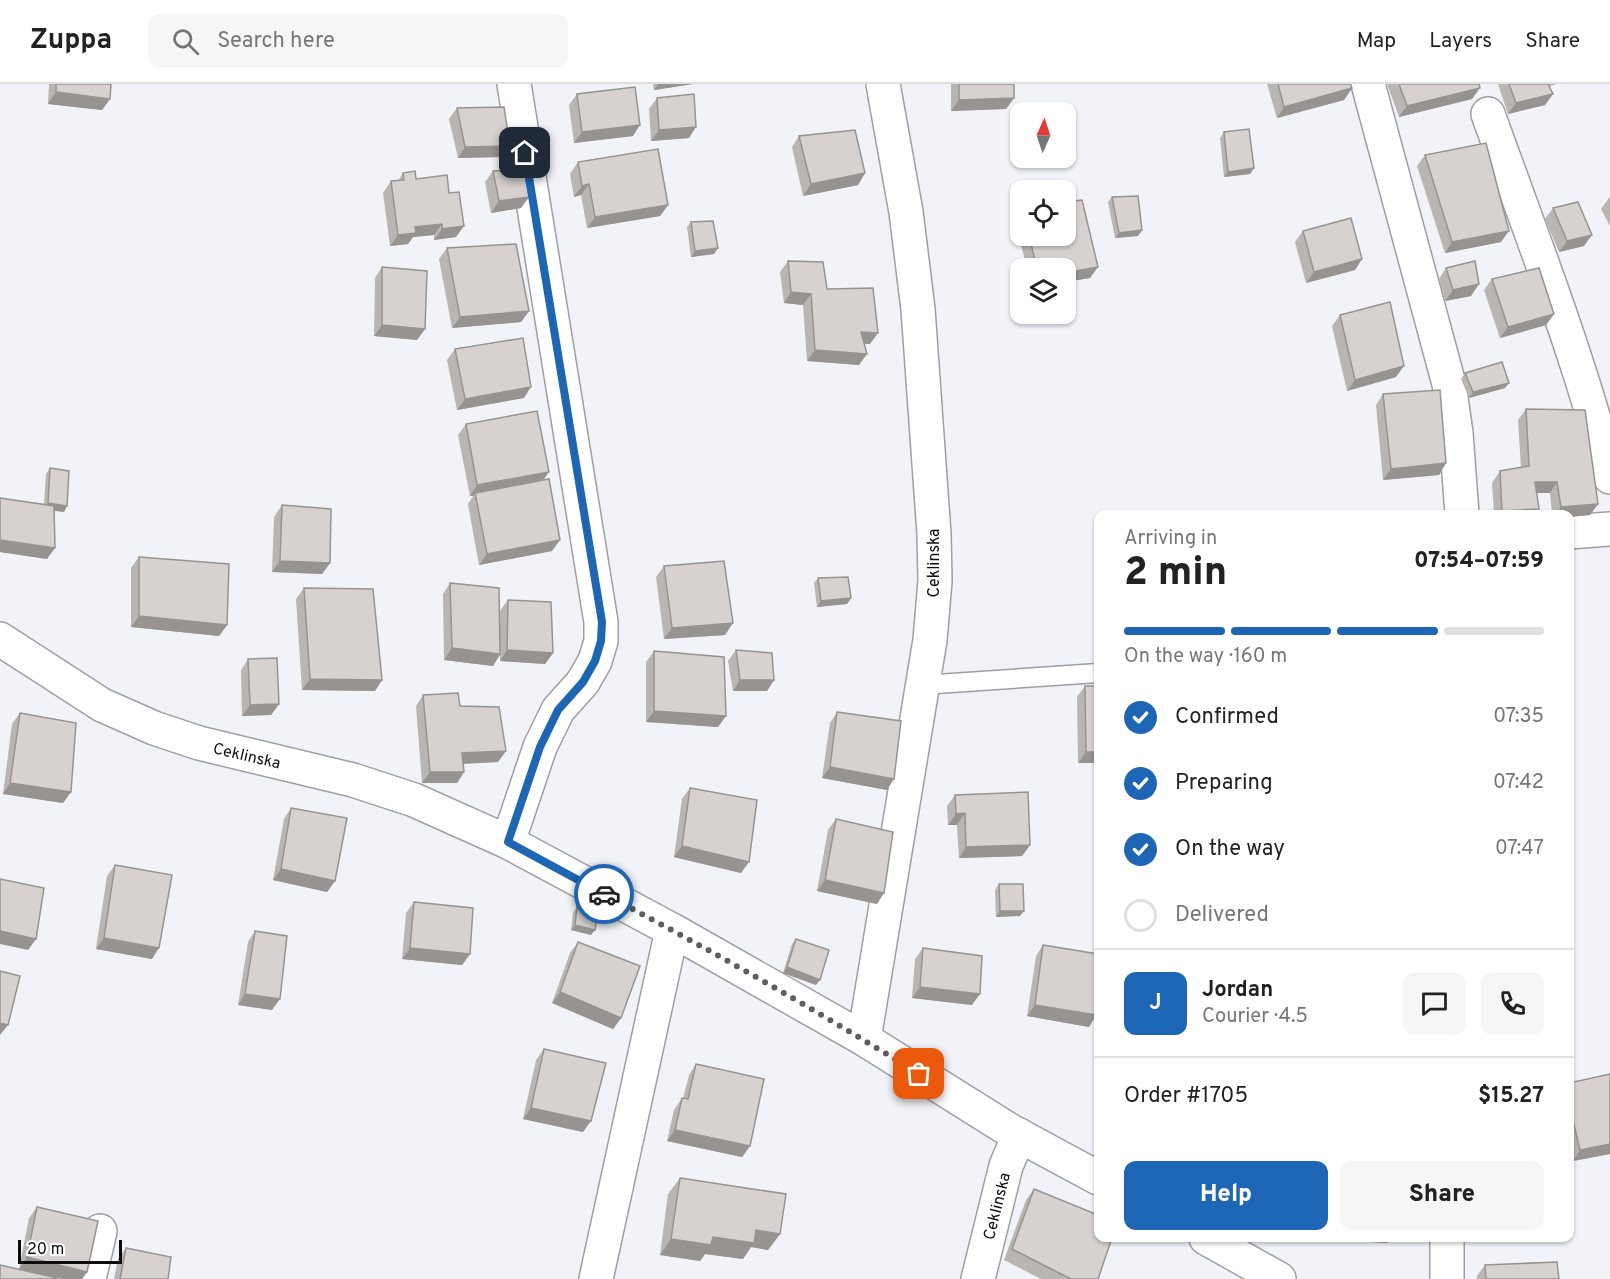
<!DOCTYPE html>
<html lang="en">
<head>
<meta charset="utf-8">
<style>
  :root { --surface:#fff; --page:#f6f6f6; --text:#222; --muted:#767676; --line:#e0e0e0; --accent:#1c66b5 }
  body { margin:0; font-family:Overpass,sans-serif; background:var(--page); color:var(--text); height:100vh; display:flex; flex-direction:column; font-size:22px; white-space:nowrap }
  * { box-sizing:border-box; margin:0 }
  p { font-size:20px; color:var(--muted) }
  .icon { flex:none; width:33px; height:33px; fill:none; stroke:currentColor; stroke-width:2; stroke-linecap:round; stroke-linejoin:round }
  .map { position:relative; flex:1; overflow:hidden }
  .side { position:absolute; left:1094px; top:426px; width:480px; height:732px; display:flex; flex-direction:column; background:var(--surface); border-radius:12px; box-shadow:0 2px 4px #0004 }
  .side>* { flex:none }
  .needle { width:39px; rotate:3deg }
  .controls { position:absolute; left:1010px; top:18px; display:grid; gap:12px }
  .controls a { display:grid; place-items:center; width:66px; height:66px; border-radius:12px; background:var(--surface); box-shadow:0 2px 4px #0004; font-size:30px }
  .scale { position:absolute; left:18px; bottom:15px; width:104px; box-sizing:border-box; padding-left:6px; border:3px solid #0d0d0f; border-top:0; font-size:16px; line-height:21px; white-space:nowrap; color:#0d0d0f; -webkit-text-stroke:4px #fff; paint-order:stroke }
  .pin { position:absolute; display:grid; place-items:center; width:51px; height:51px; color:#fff; margin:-26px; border-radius:12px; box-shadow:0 3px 9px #0006 }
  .courier { position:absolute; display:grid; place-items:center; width:60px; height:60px; margin:-30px; border:4px solid #1c66b5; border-radius:50%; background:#fff; color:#222; box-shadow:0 2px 8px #0007 }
  .headline em { font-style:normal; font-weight:800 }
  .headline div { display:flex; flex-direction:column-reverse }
  .headline { display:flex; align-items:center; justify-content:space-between; height:102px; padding:0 30px }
  h1 { font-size:39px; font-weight:800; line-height:45px }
  .bar { display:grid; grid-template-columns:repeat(4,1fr); gap:9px 6px; align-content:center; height:72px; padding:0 30px }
  .bar i { height:8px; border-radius:4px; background:var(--line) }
  .bar .selected { background:var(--accent) }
  .bar p { grid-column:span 4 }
  .line { display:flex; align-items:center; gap:15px; padding:0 30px; border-top:2px solid var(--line) }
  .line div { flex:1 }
  .round { display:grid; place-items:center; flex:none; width:63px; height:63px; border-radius:12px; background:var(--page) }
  ol { padding:0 30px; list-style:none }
  li { display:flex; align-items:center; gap:18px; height:66px }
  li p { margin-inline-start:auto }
  li .icon { padding:6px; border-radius:50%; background:var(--accent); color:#fff; stroke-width:4 }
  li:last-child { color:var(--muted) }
  li i { width:33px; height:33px; border:3px solid var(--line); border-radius:50% }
  .cta { display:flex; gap:12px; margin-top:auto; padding:12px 30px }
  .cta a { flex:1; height:69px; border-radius:12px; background:var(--accent); color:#fff; font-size:24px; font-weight:800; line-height:69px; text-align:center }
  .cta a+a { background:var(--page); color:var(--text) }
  header { display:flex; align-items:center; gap:36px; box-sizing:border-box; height:84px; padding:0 30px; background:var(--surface); border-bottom:2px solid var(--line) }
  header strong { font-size:28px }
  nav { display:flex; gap:33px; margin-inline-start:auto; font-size:21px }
  .search { width:420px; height:54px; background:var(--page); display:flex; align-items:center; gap:15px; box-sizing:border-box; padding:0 21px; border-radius:12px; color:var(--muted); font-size:22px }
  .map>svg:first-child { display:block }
</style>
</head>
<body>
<header>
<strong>Zuppa</strong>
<div class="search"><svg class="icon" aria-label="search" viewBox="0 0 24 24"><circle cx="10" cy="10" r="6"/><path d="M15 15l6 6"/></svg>Search here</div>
<nav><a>Map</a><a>Layers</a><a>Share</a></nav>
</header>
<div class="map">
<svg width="1610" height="1195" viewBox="0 0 1610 1195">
  <rect width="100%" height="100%" fill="#f2f3f8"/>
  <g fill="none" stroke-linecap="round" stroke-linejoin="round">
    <defs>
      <path id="lane" d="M922,601L1098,589"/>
      <g id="street">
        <path d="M1368,0L1449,300L1456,349L1462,430"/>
        <path d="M1488,30C1531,150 1578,269 1610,393"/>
        <path d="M1569,448L1610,445"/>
        <path d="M0,555L102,621L154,644L199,659L353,696L414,716L508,758L672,846L864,955L1011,1047L1098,1094"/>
        <path d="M508,758L540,663L558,626L583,598L595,577L601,557V538L514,0"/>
        <path d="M864,955L930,556L935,497L934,450L918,225L906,128L883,0"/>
        <path d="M1206,1154L1279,1195"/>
        <path d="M89,1195L100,1147"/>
        <path d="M596,1195L672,846"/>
        <path d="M978,1195L1006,1082L1019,1051"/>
        <path d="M1447,1195V1154"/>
      </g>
    </defs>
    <use href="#lane" stroke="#9e9fa4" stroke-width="21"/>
    <use href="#street" stroke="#9e9fa4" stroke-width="36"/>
    <use href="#lane" stroke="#fff" stroke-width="18"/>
    <use href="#street" stroke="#fff" stroke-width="33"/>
  </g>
  <g fill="#b9b5b2">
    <path d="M49,0H111L110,15L102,26L48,20Z"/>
    <path d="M653,0H693L654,6Z"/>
    <path d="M951,0H1014V14L1006,25L951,27Z"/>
    <path d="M1267,0H1350L1352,4L1344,16L1277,34Z"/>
    <path d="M1387,0H1479L1472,15L1399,33Z"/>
    <path d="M1498,0H1556L1549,3L1553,10L1545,21L1508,30Z"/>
    <path d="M577,10L633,52L574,59L569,21Z"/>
    <path d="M657,14L689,54L651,57L649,25Z"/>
    <path d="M457,24L510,62L502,73L458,74L449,35Z"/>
    <path d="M1224,48L1254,84L1250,90L1224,93L1220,54Z"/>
    <path d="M799,52L865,89L858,101L803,112L792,63Z"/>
    <path d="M1425,71L1501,158L1445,169L1417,82Z"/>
    <path d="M578,78L668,121L660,132L587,144L581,111L574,113L570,90Z"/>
    <path d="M493,87L529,113L521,124L491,129L485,98Z"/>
    <path d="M403,89L449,109L456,153L434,156V151L413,153L408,160L390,162L383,109L391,97H398Z"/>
    <path d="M1112,113L1142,146L1138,152L1115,154L1108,118Z"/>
    <path d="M1609,114H1610V142L1601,125Z"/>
    <path d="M1553,124L1584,162L1559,168L1545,135Z"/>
    <path d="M1020,125V152H1065L1090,194L1065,198V184H1027L1014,133Z"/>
    <path d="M691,138L714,170L691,173L687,143Z"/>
    <path d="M1303,147L1362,175L1355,186L1306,199L1295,158Z"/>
    <path d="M447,164L529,227L521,238L452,244L439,175Z"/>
    <path d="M788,177L827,205L870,260H864L859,281L807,277L803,221L784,219L780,188Z"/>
    <path d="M382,183L425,245L417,256L374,252L375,194Z"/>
    <path d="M1446,184L1479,200L1471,212L1445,217L1439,195Z"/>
    <path d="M1492,195L1554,230L1546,241L1500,254L1484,206Z"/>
    <path d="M1340,231L1396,293L1347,307L1332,242Z"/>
    <path d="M455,265L524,314L457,326L447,276Z"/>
    <path d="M1465,289L1505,304L1469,314L1461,295Z"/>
    <path d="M1383,310L1446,379L1439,391L1383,396L1376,321Z"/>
    <path d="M1526,325L1598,420L1590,431L1569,433V430H1552L1550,409H1537L1535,430H1494L1492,399L1500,387L1521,384L1518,336Z"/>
    <path d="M466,340L549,388L543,396L552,467L479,481L468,420L473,412H470L458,351Z"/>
    <path d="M50,384L67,422L64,428L54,427L47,475L0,468V414L44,420L46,390Z"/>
    <path d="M282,421L330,479L322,490L272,488L274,433Z"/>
    <path d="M139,473L227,541L219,552L131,543V484Z"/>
    <path d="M664,482L733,539L725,551L664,555L656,493Z"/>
    <path d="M818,494L851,514L847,520L817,523L814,499Z"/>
    <path d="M450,499L500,547V527L508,516L553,569L545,580L500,577V571L493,582L444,576L443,510Z"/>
    <path d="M304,504L382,596L375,607L302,606L296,515Z"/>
    <path d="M736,566L774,596L767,607H733L728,577Z"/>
    <path d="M654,567L718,643L646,638V578Z"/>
    <path d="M248,575L279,620L271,631L242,632L241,586Z"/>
    <path d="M1085,602L1098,679H1078L1077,613Z"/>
    <path d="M423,611L460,622L498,678L464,680V688L457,699H422L416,622Z"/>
    <path d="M837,628L887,706L822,694L830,639Z"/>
    <path d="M20,629L71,708L63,719L3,710L12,640Z"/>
    <path d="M690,704L741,789L674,773L682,715Z"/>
    <path d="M955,711L1030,761L1022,772L959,774L957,741H948L947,722Z"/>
    <path d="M291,724L335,797L327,808L273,796L284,735Z"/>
    <path d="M836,735L877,820L817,807L828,746Z"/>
    <path d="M115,781L152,875L96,865L107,792Z"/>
    <path d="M999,800L1020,832L996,833L995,806Z"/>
    <path d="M414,818L470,870L462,881L402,875L406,829Z"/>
    <path d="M577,823L591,851L571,846L573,829Z"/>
    <path d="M255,847L272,926L238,921L248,858Z"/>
    <path d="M796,855L816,901L783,889L792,860Z"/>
    <path d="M578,858L621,934L613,945L552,919L570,869Z"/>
    <path d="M1043,861L1096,931L1089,943L1027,932L1036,872Z"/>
    <path d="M923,864L972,921L912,914L915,875Z"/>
    <path d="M544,965L583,1048L523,1035L536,976Z"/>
    <path d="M696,980L750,1062L742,1073L667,1057L674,1026L682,1014L683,1015L689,991Z"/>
    <path d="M1610,990V1070L1573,1077L1569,1063V999Z"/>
    <path d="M680,1094L780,1150L768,1166L751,1163L743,1175L705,1170L700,1177L660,1171L668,1110Z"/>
    <path d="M1034,1105L1098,1195H1041L1004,1176L1026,1116Z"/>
    <path d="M37,1123L87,1188L82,1195H62L19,1185L29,1134Z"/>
    <path d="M126,1164L168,1195H114L118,1175Z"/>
    <path d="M1485,1181L1559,1195H1477V1192Z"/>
  </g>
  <g fill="#969391">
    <path d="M658,0H693L654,6Z"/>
    <path d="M1352,4L1344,16L1277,34L1284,23Z"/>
    <path d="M1480,4L1472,15L1399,33L1407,22Z"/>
    <path d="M56,8L110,15L102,26L48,20Z"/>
    <path d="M1553,10L1545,21L1508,30L1516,19Z"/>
    <path d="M1014,14L1006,25L951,27L959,16Z"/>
    <path d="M640,41L633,52L574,59L582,48Z"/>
    <path d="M696,43L689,54L651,57L659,46Z"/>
    <path d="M510,62L502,73L458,74L465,63Z"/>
    <path d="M1254,84L1250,90L1224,93L1228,88Z"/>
    <path d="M865,89L858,101L803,112L811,100Z"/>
    <path d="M589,100L581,111L574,113L582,102Z"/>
    <path d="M529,113L521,124L491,129L499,117Z"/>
    <path d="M668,121L660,132L587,144L595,133Z"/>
    <path d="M442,140L434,151L413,153L408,160L390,162L398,151L415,143Z"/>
    <path d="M464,142L456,153L434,156L442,145Z"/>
    <path d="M1142,146L1138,152L1115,154L1119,149Z"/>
    <path d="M1509,147L1501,158L1445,169L1452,158Z"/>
    <path d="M1592,151L1584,162L1559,168L1567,157Z"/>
    <path d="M718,164L714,170L691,173L695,167Z"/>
    <path d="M1362,175L1355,186L1306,199L1314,188Z"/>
    <path d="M1098,183L1090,194L1065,198V189Z"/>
    <path d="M1479,200L1471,212L1445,217L1453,206Z"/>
    <path d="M791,208L811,210L803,221L784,219Z"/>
    <path d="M529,227L521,238L452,244L460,233Z"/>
    <path d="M1554,230L1546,241L1500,254L1508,243Z"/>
    <path d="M382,241L425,245L417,256L374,252Z"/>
    <path d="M861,248L878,249L870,260L853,259Z"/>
    <path d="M815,266L867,270L859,281L807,277Z"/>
    <path d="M1404,282L1396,293L1347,307L1355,296Z"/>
    <path d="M1509,299L1505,304L1469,314L1473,308Z"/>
    <path d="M531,303L524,314L457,326L465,315Z"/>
    <path d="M1446,379L1439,391L1383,396L1391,385Z"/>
    <path d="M549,388L541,399L475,409L473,412H470L477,401Z"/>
    <path d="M1535,398H1557L1550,409H1527Z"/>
    <path d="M48,419L67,422L64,428L44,425Z"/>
    <path d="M1598,420L1590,431L1569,433V430H1556L1561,423Z"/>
    <path d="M1539,425L1535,430H1500L1502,427Z"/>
    <path d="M0,456L55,464L47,475L0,468Z"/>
    <path d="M560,456L552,467L479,481L487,470Z"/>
    <path d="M280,477L330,479L322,490L272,488Z"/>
    <path d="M851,514L847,520L817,523L821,517Z"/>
    <path d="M139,532L227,541L219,552L131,543Z"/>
    <path d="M733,539L725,551L664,555L672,544Z"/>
    <path d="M452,564L500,570L493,582L444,576Z"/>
    <path d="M507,566L553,569L545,580L500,577Z"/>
    <path d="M310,595L382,596L375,607L302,606Z"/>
    <path d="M740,596H774L767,607H733Z"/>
    <path d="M279,620L271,631L242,632L250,621Z"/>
    <path d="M654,627L726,632L718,643L646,638Z"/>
    <path d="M506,667L498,678L455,680L462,669Z"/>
    <path d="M1086,668H1098V679H1078Z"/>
    <path d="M830,683L894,695L887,706L822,694Z"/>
    <path d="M430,688H464L457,699H422Z"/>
    <path d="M10,699L71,708L63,719L3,710Z"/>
    <path d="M965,729L957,741H948L956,730Z"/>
    <path d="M1030,761L1022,772L959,774L966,763Z"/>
    <path d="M682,762L749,778L741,789L674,773Z"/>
    <path d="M281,785L335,797L327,808L273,796Z"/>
    <path d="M825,796L884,809L877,820L817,807Z"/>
    <path d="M1000,827H1024L1020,832L996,833Z"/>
    <path d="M575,841L595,846L591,851L571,846Z"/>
    <path d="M0,847L36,855L28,866L0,860Z"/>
    <path d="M104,854L159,864L152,875L96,865Z"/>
    <path d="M410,864L470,870L462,881L402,875Z"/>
    <path d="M787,883L820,896L816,901L783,889Z"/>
    <path d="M920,903L980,910L972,921L912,914Z"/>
    <path d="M560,908L621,934L613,945L552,919Z"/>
    <path d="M245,910L280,915L272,926L238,921Z"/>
    <path d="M1035,921L1096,931L1089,943L1027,932Z"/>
    <path d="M0,939L8,941L0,951Z"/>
    <path d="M531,1024L591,1037L583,1048L523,1035Z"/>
    <path d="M675,1046L750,1062L742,1073L667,1057Z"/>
    <path d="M1610,1060V1070L1573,1077L1580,1066Z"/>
    <path d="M756,1146L780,1150L768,1166L751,1163L743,1175L705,1170L700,1177L660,1171L671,1155L713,1153Z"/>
    <path d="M1322,1154H1391L1387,1159L1321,1155Z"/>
    <path d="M27,1173L87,1188L82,1195H62L19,1185Z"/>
  </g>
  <g fill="#d7d2cf" stroke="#969391" stroke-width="1.5">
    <path d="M56,0H111L110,15L56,8Z"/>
    <path d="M959,0H1014V14L959,16Z"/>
    <path d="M1278,0H1350L1352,4L1284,23Z"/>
    <path d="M1399,0H1479L1480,4L1407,22Z"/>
    <path d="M1509,0H1548L1553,10L1516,19Z"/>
    <path d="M635,3L640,41L582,48L577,10Z"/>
    <path d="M694,10L696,43L659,46L657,14Z"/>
    <path d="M504,23L510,62L465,63L457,24Z"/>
    <path d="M1249,45L1254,84L1228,88L1224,48Z"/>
    <path d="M855,46L865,89L811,100L799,52Z"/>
    <path d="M1486,59L1509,147L1452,158L1425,71Z"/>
    <path d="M658,65L668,121L595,133L589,100L582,102L578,78Z"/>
    <path d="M524,85L529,113L499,117L493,87Z"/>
    <path d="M415,87L416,95L447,91L449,109L459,108L464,142L442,145V140L415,143L416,149L398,151L391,97L404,96L403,89Z"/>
    <path d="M1138,112L1142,146L1119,149L1112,113Z"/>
    <path d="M1082,116L1098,183L1065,189V184H1037L1029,152H1065V118Z"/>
    <path d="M1578,118L1592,151L1567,157L1553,124Z"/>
    <path d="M1351,134L1362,175L1314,188L1303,147Z"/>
    <path d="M713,137L718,164L695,167L691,138Z"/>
    <path d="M516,160L529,227L460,233L447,164Z"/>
    <path d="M788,177L823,178L827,205L873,204L878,249L861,248L867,270L815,266L811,210L791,208Z"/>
    <path d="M1475,177L1479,200L1453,206L1446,184Z"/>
    <path d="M382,183L427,187L425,245L382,241Z"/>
    <path d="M1539,184L1554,230L1508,243L1492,195Z"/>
    <path d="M1390,218L1404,282L1355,296L1340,231Z"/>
    <path d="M523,254L531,303L465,315L455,265Z"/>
    <path d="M1502,278L1509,299L1473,308L1465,289Z"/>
    <path d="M1440,306L1446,379L1391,385L1383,310Z"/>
    <path d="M1526,325L1585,326L1598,420L1561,423L1557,398H1535L1539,425L1502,427L1500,387L1529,382Z"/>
    <path d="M537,327L549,388L477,401L466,340Z"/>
    <path d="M50,384L69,387L67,422L48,419Z"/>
    <path d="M549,395L560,456L487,470L475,409Z"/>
    <path d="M0,414L54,422L55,464L0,456Z"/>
    <path d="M282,421L331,425L330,479L280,477Z"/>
    <path d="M139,473L229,480L227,541L139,532Z"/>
    <path d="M724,477L733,539L672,544L664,482Z"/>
    <path d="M848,493L851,514L821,517L818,494Z"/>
    <path d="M450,499L499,504L500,570L452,564Z"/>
    <path d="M304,504L373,505L382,596L310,595Z"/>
    <path d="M508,516L551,518L553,569L507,566Z"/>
    <path d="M736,566L772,569L774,596H740Z"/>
    <path d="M654,567L724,573L726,632L654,627Z"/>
    <path d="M277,574L279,620L250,621L248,575Z"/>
    <path d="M1085,602H1098V668H1086Z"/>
    <path d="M458,609L460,622L499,623L506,667L462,669L464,688H430L423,611Z"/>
    <path d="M837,628L901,637L894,695L830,683Z"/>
    <path d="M20,629L76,639L71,708L10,699Z"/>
    <path d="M690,704L757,716L749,778L682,762Z"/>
    <path d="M1028,708L1030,761L966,763L965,729L956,730L955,711Z"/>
    <path d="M291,724L347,734L335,797L281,785Z"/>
    <path d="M836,735L893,748L884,809L825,796Z"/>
    <path d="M115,781L172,791L159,864L104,854Z"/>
    <path d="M0,795L44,804L36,855L0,847Z"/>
    <path d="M999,800H1023L1024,827H1000Z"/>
    <path d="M414,818L473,824L470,870L410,864Z"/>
    <path d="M577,823L598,827L595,846L575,841Z"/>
    <path d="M255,847L287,852L280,915L245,910Z"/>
    <path d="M796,855L829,866L820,896L787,883Z"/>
    <path d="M578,858L640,882L621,934L560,908Z"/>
    <path d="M1043,861L1098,870V918L1096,931L1035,921Z"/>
    <path d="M923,864L982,872L980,910L920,903Z"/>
    <path d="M0,887L20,892L8,941L0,939Z"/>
    <path d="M544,965L606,979L591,1037L531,1024Z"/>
    <path d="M696,980L764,995L750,1062L675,1046L682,1014L688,1015Z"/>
    <path d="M1610,990V1060L1580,1066L1569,1020V999Z"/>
    <path d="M680,1094L786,1110L780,1150L756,1146L754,1159L713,1153L711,1161L671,1155Z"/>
    <path d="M1034,1105L1098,1131V1154H1112L1098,1195H1071L1012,1165Z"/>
    <path d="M37,1123L98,1137L87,1188L27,1173Z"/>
    <path d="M126,1164L171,1173L168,1195H120Z"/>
    <path d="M1557,1178L1559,1195H1486L1485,1181Z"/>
    <path d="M0,1181L57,1194V1195H0Z"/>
  </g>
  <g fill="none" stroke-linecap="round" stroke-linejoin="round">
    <path stroke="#5d5e61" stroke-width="6" stroke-dasharray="0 10.8" d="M604,810C711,866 816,926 919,990"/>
    <path stroke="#1c66b5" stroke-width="8" d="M525,69L602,538L601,557L595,577L583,598L558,626L540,663L508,758L604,810"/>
  </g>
  <g text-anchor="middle" stroke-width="6" stroke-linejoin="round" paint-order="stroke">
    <g font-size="16" fill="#0d0d0f" stroke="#fff">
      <text transform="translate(933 479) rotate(-90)" y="6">Ceklinska</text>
      <text transform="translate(247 671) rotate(13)" y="6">Ceklinska</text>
      <text transform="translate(996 1122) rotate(-76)" y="6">Ceklinska</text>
    </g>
  </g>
</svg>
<div class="controls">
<a><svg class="needle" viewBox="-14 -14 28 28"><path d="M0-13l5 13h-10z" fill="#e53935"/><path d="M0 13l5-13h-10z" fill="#767676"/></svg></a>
<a><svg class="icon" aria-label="locate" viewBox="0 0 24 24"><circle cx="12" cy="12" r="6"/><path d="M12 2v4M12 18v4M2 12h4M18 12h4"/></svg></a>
<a><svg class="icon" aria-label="layers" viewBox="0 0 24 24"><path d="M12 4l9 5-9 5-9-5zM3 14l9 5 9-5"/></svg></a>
</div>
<div class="scale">20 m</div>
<div class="pin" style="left:919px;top:990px;background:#ea580c"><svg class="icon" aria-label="bag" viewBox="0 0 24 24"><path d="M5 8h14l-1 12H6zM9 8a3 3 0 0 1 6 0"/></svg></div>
<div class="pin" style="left:525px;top:69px;background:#1f2937"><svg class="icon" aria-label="home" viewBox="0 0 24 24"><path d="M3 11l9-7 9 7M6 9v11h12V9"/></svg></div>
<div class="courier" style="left:604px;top:810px"><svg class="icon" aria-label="car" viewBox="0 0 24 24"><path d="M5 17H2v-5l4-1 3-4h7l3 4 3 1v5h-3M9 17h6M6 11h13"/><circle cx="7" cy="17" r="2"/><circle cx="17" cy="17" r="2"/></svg></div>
<section class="side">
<div class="headline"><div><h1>2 min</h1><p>Arriving in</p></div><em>07:54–07:59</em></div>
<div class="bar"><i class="selected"></i><i class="selected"></i><i class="selected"></i><i></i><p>On the way · 160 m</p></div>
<ol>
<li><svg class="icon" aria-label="check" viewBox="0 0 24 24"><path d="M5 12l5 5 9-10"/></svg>Confirmed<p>07:35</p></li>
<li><svg class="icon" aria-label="check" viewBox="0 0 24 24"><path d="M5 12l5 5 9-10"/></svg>Preparing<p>07:42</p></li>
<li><svg class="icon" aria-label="check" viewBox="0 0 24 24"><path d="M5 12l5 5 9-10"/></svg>On the way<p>07:47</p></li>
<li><i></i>Delivered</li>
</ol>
<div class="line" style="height:108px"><b class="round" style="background:var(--accent);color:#fff">J</b><div><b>Jordan</b><p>Courier · 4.5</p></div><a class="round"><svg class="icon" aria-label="chat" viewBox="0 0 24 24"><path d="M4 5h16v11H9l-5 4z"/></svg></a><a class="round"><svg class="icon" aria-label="phone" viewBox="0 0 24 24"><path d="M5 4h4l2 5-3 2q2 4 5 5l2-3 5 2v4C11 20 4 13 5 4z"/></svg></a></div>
<div class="line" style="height:78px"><div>Order #1705</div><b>$15.27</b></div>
<div class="cta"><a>Help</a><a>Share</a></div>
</section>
</div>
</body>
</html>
